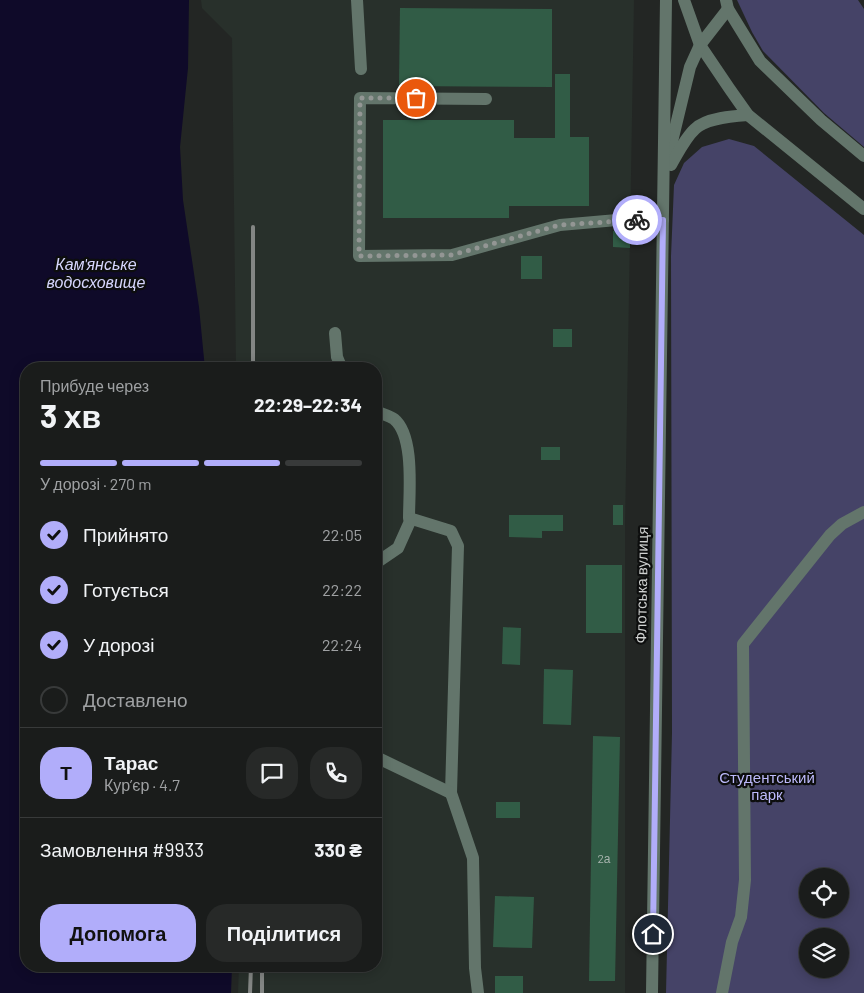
<!DOCTYPE html>
<html lang="uk">
<head>
<meta charset="utf-8">
<style>
  :root { --surface:#1a1c1b; --page:#272928; --text:#f1f3f6; --muted:#9fa1a3; --line:#383a3a; --accent:#b1adfa }
  body { margin:0; font-family:Barlow,sans-serif; background:var(--page); color:var(--text); height:100vh; display:flex; flex-direction:column; font-size:19px; white-space:nowrap }
  * { box-sizing:border-box; margin:0 }
  p { font-size:16px; color:var(--muted) }
  .icon { flex:none; width:28px; height:28px; fill:none; stroke:currentColor; stroke-width:2; stroke-linecap:round; stroke-linejoin:round }
  .map { position:relative; flex:1; overflow:hidden }
  .sheet { position:absolute; left:20px; top:362px; width:362px; height:610px; display:flex; flex-direction:column; background:var(--surface); border-radius:20px; box-shadow:0 2px 12px #0003,0 0 0 1px var(--line) }
  .sheet>* { flex:none }
  .tools { position:absolute; left:799px; top:868px; display:grid; gap:10px }
  .tools a { display:grid; place-items:center; width:50px; height:50px; border-radius:50%; background:var(--surface); box-shadow:0 2px 12px #0003,0 0 0 1px var(--line); font-size:25px }
  .pin { position:absolute; display:grid; place-items:center; width:42px; height:42px; color:#fff; margin:-21px; border:2px solid #fff; border-radius:50%; box-shadow:0 1px 5px #0007 }
  .courier { position:absolute; display:grid; place-items:center; width:50px; height:50px; margin:-25px; border:4px solid #b1adfa; border-radius:50%; background:#fff; color:#222; box-shadow:0 1px 6px #0007 }
  .summary em { font-style:normal; font-weight:700 }
  .summary div { display:flex; flex-direction:column-reverse }
  .summary { display:flex; align-items:center; justify-content:space-between; height:85px; padding:0 20px }
  h1 { font-size:32px; font-weight:700; line-height:38px }
  .bar { display:grid; grid-template-columns:repeat(4,1fr); gap:8px 5px; align-content:center; height:60px; padding:0 20px }
  .bar i { height:6px; border-radius:4px; background:var(--line) }
  .bar .on { background:var(--accent) }
  .bar p { grid-column:span 4 }
  .line { display:flex; align-items:center; gap:12px; padding:0 20px; border-top:1px solid var(--line) }
  .line div { flex:1 }
  .round { display:grid; place-items:center; flex:none; width:52px; height:52px; border-radius:20px; background:var(--page) }
  ol { padding:0 20px; list-style:none }
  li { display:flex; align-items:center; gap:15px; height:55px }
  li p { margin-inline-start:auto }
  li .icon { padding:5px; border-radius:50%; background:var(--accent); color:#111; stroke-width:4 }
  li:last-child { color:var(--muted) }
  li i { width:28px; height:28px; border:2px solid var(--line); border-radius:50% }
  .button { display:flex; gap:10px; margin-top:auto; padding:10px 20px }
  .button a { flex:1; height:58px; border-radius:20px; background:var(--accent); color:#111; font-size:20px; font-weight:700; line-height:58px; text-align:center }
  .button a+a { background:var(--page); color:var(--text) }
  .map>svg:first-child { display:block }
</style>
</head>
<body>
<div class="map">
<svg width="864" height="993" viewBox="0 0 864 993">
  <rect width="100%" height="100%" fill="#232624"/>
  <path fill="#28302b" d="M201,0H634L625,527V993H238L239,966H376V369H236L232,38L202,8Z"/>
  <g fill="#454367" fill-rule="evenodd">
    <path d="M737,0H858L864,9V147L824,113L763,51L752,32Z"/>
    <path d="M729,139L754,146L864,235V993H666L672,733L671,256L674,185L684,163L702,147ZM808,876H840V909H808ZM808,936H840V969H808Z"/>
  </g>
  <path fill="#0f0a29" d="M0,0H189L188,68L180,147L183,200L199,307L205,369H26V966H232L231,993H0Z"/>
  <g fill="#315c46">
    <path d="M400,8L552,9V87L399,86Z"/>
    <path d="M555,74H570V137H589V206H509V218H383V120H514V138H555Z"/>
    <path d="M613,231H630V248L613,247Z"/>
    <rect x="521" y="256" width="21" height="23"/>
    <rect x="553" y="329" width="19" height="18"/>
    <rect x="541" y="447" width="19" height="13"/>
    <rect x="613" y="505" width="10" height="20"/>
    <path d="M509,515H563V531H542V538L509,537Z"/>
    <rect x="586" y="565" width="36" height="68"/>
    <path d="M503,627L521,628L520,665L502,664Z"/>
    <path d="M544,669L573,670L571,725L543,724Z"/>
    <path d="M593,736L620,737L615,981H589Z"/>
    <rect x="496" y="802" width="24" height="16"/>
    <path d="M495,896L534,897L532,948L493,947Z"/>
    <rect x="495" y="976" width="28" height="17"/>
  </g>
  <g fill="none" stroke-linecap="round" stroke-linejoin="round">
    <g stroke="#63756b" stroke-width="12">
      <path d="M357,0L361,69"/>
      <path d="M684,0L700,45L729,88L748,115L864,209"/>
      <path d="M726,0L728,9L760,61L821,120L864,156"/>
      <path d="M486,99L360,98L359,256L452,255L560,225L617,220H663"/>
      <path d="M669,154L690,67L700,45L728,9"/>
      <path d="M671,165C678,153 685,138 695,129C706,118 734,116 748,115"/>
      <path d="M335,333L337,357L342,369"/>
      <path d="M376,411C382,414 390,416 394,419C415,436 409,493 409,518L451,531L458,546L451,793L473,858L475,968L478,993"/>
      <path d="M376,563L398,548L411,519"/>
      <path d="M376,757L451,793"/>
      <path d="M652,993L666,0"/>
      <path d="M722,993L732,942L741,917L745,880L743,644L830,535L842,524L864,512"/>
    </g>
    <g stroke="#838684" stroke-width="4">
      <path d="M253,227V369"/>
      <path d="M250,993L251,966"/>
      <path d="M262,993V966"/>
    </g>
  </g>
  <g fill="none" stroke-linecap="round" stroke-linejoin="round">
    <path stroke="#939694" stroke-width="5" stroke-dasharray="0 9" d="M416,98H360L359,256L452,255L560,225L637,220"/>
    <path stroke="#b1adfa" stroke-width="6" d="M637,220H663L653,934"/>
  </g>
  <g text-anchor="middle" stroke-width="4.5" stroke-linejoin="round" paint-order="stroke">
    <g font-size="12" fill="#a8b4ae">
      <text x="604" y="863">2а</text>
    </g>
    <g font-size="15" fill="#d0d2d1" stroke="#0d0e0e">
      <text transform="translate(642 585) rotate(-89)" y="5">Флотська вулиця</text>
    </g>
    <g font-size="15" fill="#bdbafb" stroke="#0d0e0e">
      <text x="767" y="783">Студентський<tspan x="767" dy="17">парк</tspan></text>
    </g>
    <g font-size="16" font-style="italic" fill="#d5d5fc" stroke="#0d0e0e">
      <text x="96" y="270">Кам'янське<tspan x="96" dy="18">водосховище</tspan></text>
    </g>
  </g>
</svg>
<div class="tools">
<a><svg class="icon" aria-label="locate" viewBox="0 0 24 24"><circle cx="12" cy="12" r="6"/><path d="M12 2v4M12 18v4M2 12h4M18 12h4"/></svg></a>
<a><svg class="icon" aria-label="layers" viewBox="0 0 24 24"><path d="M12 4l9 5-9 5-9-5zM3 14l9 5 9-5"/></svg></a>
</div>
<div class="pin" style="left:416px;top:98px;background:#ea580c"><svg class="icon" aria-label="bag" viewBox="0 0 24 24"><path d="M5 8h14l-1 12H6zM9 8a3 3 0 0 1 6 0"/></svg></div>
<div class="pin" style="left:653px;top:934px;background:#1f2937"><svg class="icon" aria-label="home" viewBox="0 0 24 24"><path d="M3 11l9-7 9 7M6 9v11h12V9"/></svg></div>
<div class="courier" style="left:637px;top:220px"><svg class="icon" aria-label="bike" viewBox="0 0 24 24"><circle cx="6" cy="16" r="4"/><circle cx="18" cy="16" r="4"/><path d="M6 16l4-8h5l3 8M10 8l3 8H6M13 5h3"/></svg></div>
<section class="sheet">
<div class="summary"><div><h1>3 хв</h1><p>Прибуде через</p></div><em>22:29–22:34</em></div>
<div class="bar"><i class="on"></i><i class="on"></i><i class="on"></i><i></i><p>У дорозі · 270 m</p></div>
<ol>
<li><svg class="icon" aria-label="check" viewBox="0 0 24 24"><path d="M5 12l5 5 9-10"/></svg>Прийнято<p>22:05</p></li>
<li><svg class="icon" aria-label="check" viewBox="0 0 24 24"><path d="M5 12l5 5 9-10"/></svg>Готується<p>22:22</p></li>
<li><svg class="icon" aria-label="check" viewBox="0 0 24 24"><path d="M5 12l5 5 9-10"/></svg>У дорозі<p>22:24</p></li>
<li><i></i>Доставлено</li>
</ol>
<div class="line" style="height:90px"><b class="round" style="background:var(--accent);color:#111">Т</b><div><b>Тарас</b><p>Кур’єр · 4.7</p></div><a class="round"><svg class="icon" aria-label="chat" viewBox="0 0 24 24"><path d="M4 5h16v11H9l-5 4z"/></svg></a><a class="round"><svg class="icon" aria-label="phone" viewBox="0 0 24 24"><path d="M5 4h4l2 5-3 2q2 4 5 5l2-3 5 2v4C11 20 4 13 5 4z"/></svg></a></div>
<div class="line" style="height:65px"><div>Замовлення #9933</div><b>330 ₴</b></div>
<div class="button"><a>Допомога</a><a>Поділитися</a></div>
</section>
</div>
</body>
</html>
